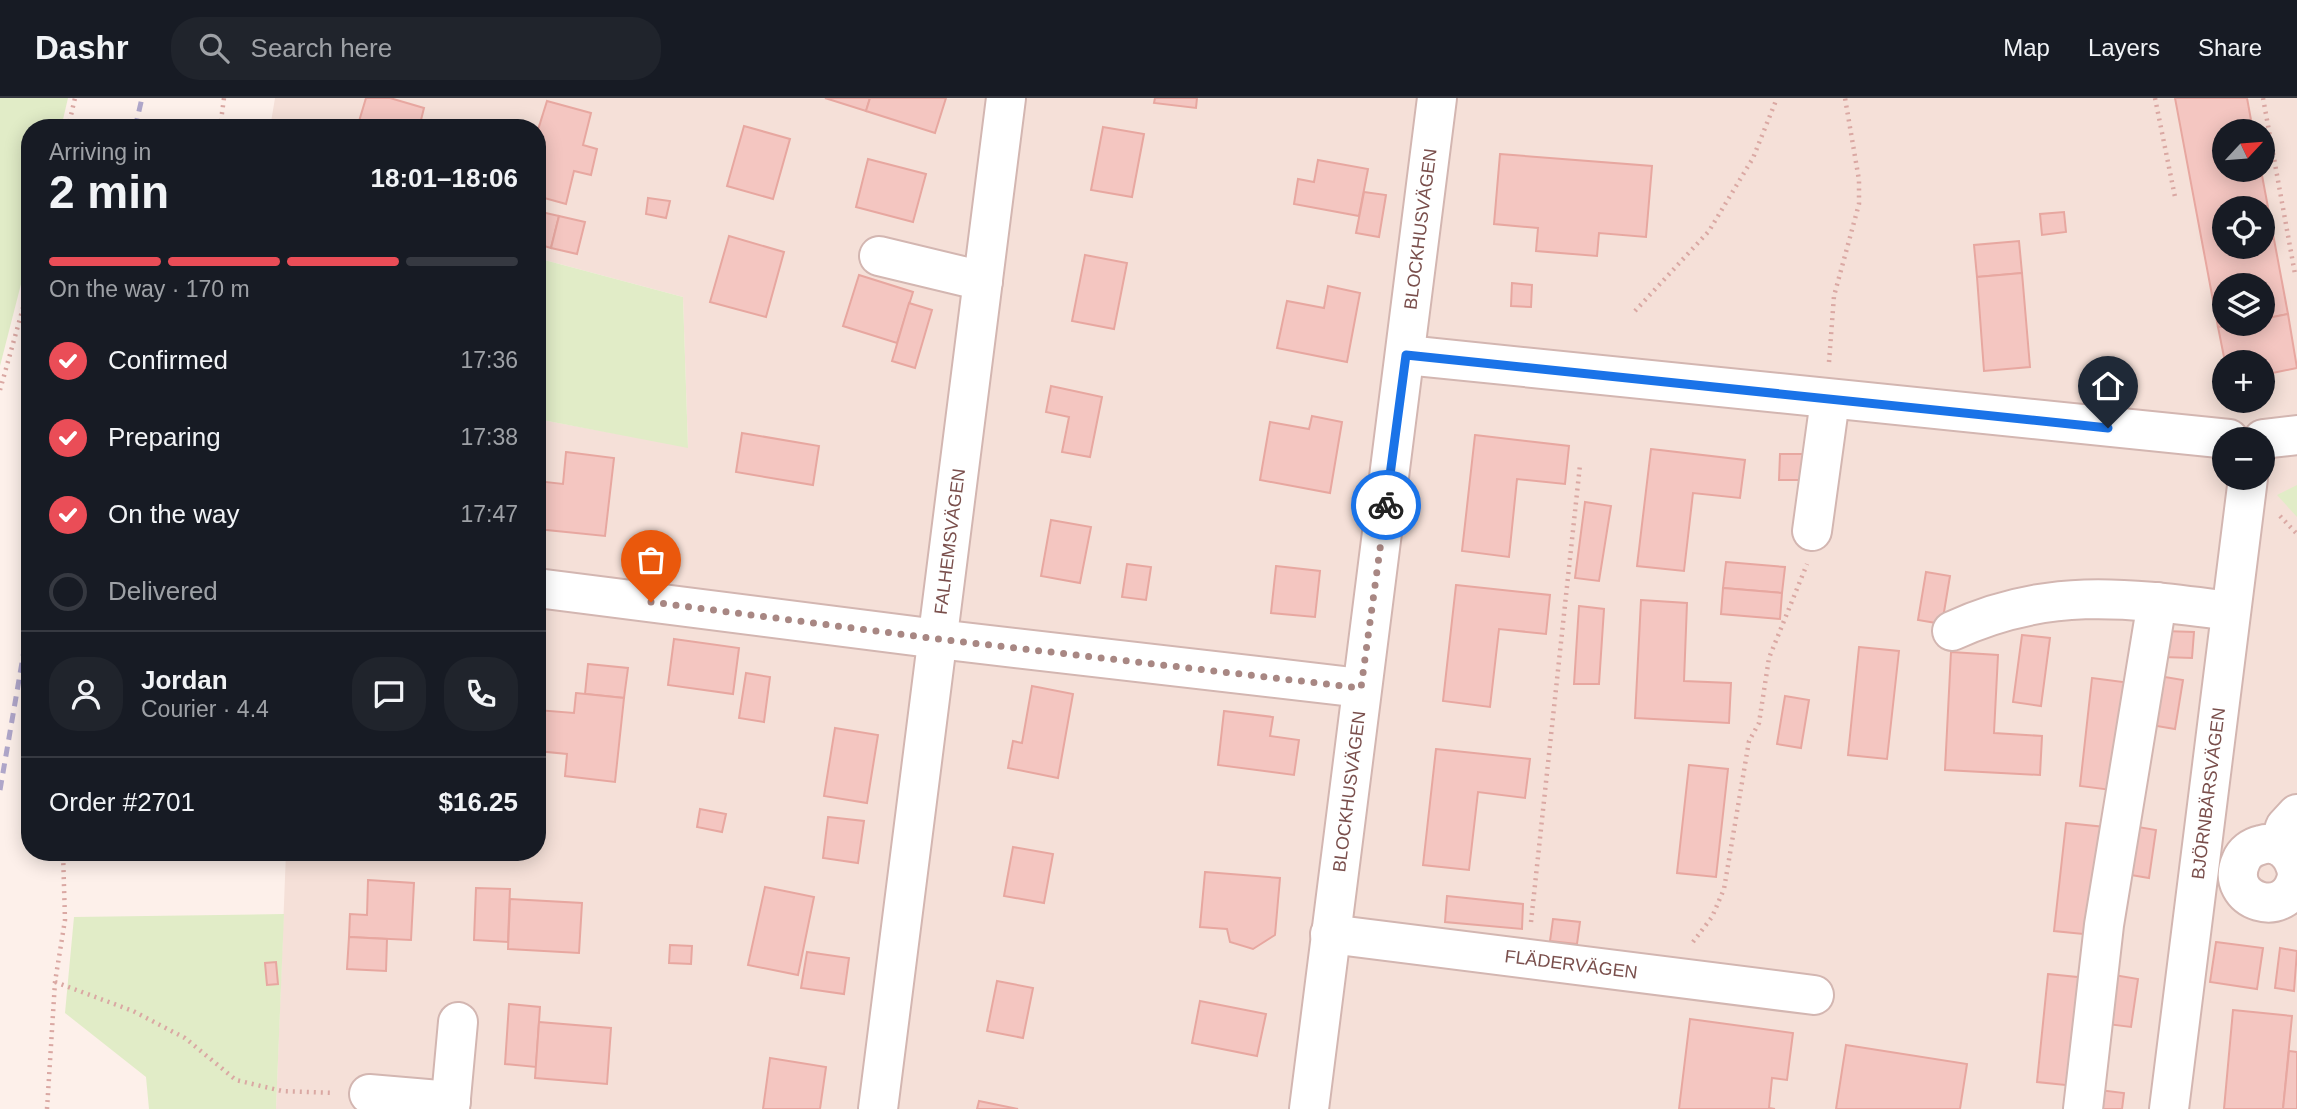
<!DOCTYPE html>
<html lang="en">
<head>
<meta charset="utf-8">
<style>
  :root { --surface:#171b24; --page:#20242c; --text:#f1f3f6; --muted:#9ea1a6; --line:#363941; --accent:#ea4d57 }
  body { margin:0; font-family:Arial,sans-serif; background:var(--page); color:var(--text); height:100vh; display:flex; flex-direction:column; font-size:26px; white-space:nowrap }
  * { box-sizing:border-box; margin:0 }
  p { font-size:23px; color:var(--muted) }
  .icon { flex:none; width:38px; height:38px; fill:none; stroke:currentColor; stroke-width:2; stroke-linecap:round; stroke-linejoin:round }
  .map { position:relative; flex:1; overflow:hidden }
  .drawer { position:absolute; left:21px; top:21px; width:525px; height:742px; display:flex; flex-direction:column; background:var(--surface); border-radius:28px; box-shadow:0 4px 18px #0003 }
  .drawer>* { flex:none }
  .needle { width:46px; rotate:64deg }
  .tools { position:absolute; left:2212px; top:21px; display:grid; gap:14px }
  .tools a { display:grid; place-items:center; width:63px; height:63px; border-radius:50%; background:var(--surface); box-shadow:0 4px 18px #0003; font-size:35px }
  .pin { position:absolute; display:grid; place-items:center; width:60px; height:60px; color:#fff; margin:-72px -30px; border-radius:50% 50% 50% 0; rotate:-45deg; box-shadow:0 0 7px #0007 }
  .pin .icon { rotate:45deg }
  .courier { position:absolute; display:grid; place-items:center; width:70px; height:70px; margin:-35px; border:5px solid #1a73e8; border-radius:50%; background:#fff; color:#222; box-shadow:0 2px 9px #0007 }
  .summary em { font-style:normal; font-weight:600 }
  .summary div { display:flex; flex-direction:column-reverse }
  .summary { display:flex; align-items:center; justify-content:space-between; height:119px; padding:0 28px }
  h1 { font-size:46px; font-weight:600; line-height:52px }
  .bar { display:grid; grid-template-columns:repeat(4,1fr); gap:10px 7px; align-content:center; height:84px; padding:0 28px }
  .bar i { height:9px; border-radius:5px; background:var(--line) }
  .bar .active { background:var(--accent) }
  .bar p { grid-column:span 4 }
  .line { display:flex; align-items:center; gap:18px; padding:0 28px; border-top:2px solid var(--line) }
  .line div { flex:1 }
  .round { display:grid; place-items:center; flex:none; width:74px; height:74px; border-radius:28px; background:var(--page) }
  ol { padding:0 28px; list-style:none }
  li { display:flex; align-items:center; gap:21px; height:77px }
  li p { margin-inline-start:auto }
  li .icon { padding:7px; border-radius:50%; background:var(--accent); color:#fff; stroke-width:4 }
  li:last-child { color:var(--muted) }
  li i { width:38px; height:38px; border:4px solid var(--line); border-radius:50% }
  header { display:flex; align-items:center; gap:42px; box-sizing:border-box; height:98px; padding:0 35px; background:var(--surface); border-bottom:2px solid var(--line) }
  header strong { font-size:33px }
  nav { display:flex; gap:38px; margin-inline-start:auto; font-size:24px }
  .search { width:490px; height:63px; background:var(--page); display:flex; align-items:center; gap:18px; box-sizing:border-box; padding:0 24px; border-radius:28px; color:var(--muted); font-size:26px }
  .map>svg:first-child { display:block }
</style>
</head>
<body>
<header>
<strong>Dashr</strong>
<div class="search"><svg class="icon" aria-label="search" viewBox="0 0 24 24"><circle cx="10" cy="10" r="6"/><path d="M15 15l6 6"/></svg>Search here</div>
<nav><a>Map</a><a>Layers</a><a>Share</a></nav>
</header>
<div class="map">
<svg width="2297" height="1011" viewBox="0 0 2297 1011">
  <rect width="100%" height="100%" fill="#fdf0ea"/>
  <path fill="#f5e0d8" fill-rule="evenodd" d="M275,0H2297V1011H276L286,754H537V321L688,349L683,199L537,160V30H270ZM2224,33H2263V72H2224ZM2224,110H2263V149H2224ZM2224,187H2263V226H2224ZM2224,264H2263V303H2224ZM2224,341H2263V380H2224Z"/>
  <g fill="#e1ecc7">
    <path d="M0,0H68L61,30H30V151L0,268Z"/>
    <path d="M537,160L683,199L688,350L537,321Z"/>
    <path d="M2297,387V419L2277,397Z"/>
    <path d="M284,816L276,1011H149L146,979L65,915L74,819Z"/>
  </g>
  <g fill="#f4c6c1" stroke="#e7a7a0" stroke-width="2" fill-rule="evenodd">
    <path d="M366,0H390L424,10L419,30H357Z"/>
    <path d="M825,0H870L866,13Z"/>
    <path d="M870,0H946L935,35L866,13Z"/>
    <path d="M1155,0H1197L1196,10L1154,5Z"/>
    <path d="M2175,0H2247L2253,33H2224V72H2261L2288,216L2263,221V187H2224V226H2235L2218,229ZM2224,110H2263V149H2224Z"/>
    <path d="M547,3L591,15L583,47L597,51L591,77L574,73L566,106L537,98V35Z"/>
    <path d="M744,28L790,41L773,101L727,88Z"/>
    <path d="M1103,29L1144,36L1132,99L1091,92Z"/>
    <path d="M1500,56L1652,68L1646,139L1599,135L1597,158L1536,153L1538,130L1494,126Z"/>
    <path d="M868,61L926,76L913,124L856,109Z"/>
    <path d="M1318,62L1368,71L1359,118L1294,106L1298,81L1314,84Z"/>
    <path d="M1364,94L1386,97L1379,139L1356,135Z"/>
    <path d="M648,100L670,103L666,120L646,116Z"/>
    <path d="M537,113L559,118L551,150L537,146Z"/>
    <path d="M2064,114L2066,134L2042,137L2040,116Z"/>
    <path d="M559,118L585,124L577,156L551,150Z"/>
    <path d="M729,138L784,154L766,219L710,204Z"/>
    <path d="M2019,143L2022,175L1977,179L1974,147Z"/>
    <path d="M1085,157L1127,165L1114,231L1072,223Z"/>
    <path d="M2022,175L2030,269L1984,273L1977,179Z"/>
    <path d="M859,177L913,194L897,245L843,228Z"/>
    <path d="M1512,185L1532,187L1531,209L1511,208Z"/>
    <path d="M1328,188L1360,195L1347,264L1277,250L1287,203L1324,210Z"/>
    <path d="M909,205L932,212L915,270L892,263Z"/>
    <path d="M2288,216L2297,270L2263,277V264H2225L2218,229L2263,226V221Z"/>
    <path d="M1051,288L1102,299L1090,359L1062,354L1069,319L1046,314Z"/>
    <path d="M1312,318L1342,324L1330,395L1260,382L1270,324L1309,331Z"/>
    <path d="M742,335L819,348L813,387L736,374Z"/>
    <path d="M1475,337L1569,348L1565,386L1517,381L1509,459L1462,453Z"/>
    <path d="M1651,351L1745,362L1740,400L1693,395L1684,473L1637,468Z"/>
    <path d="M566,354L614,360L605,438L537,431V383L563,386Z"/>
    <path d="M1780,356H1807V382H1779Z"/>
    <path d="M1585,404L1611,408L1599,483L1575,480Z"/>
    <path d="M1051,422L1091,429L1080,485L1041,478Z"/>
    <path d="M1726,464L1785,469L1782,495L1723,490Z"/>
    <path d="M1127,466L1151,469L1146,502L1122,499Z"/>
    <path d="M1276,468L1320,473L1315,519L1271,515Z"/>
    <path d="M1926,474L1950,478L1942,526L1918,522Z"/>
    <path d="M1456,487L1550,497L1546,536L1499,531L1490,609L1443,603Z"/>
    <path d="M1723,490L1782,495L1780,521L1721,516Z"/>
    <path d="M1641,502L1687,505L1684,583L1731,585L1729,625L1635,620Z"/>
    <path d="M1579,508L1604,511L1599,586H1574Z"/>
    <path d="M2164,533L2194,534L2192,560L2163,559Z"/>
    <path d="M2022,537L2050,540L2041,608L2013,604Z"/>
    <path d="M674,541L739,550L733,596L668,587Z"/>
    <path d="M1859,549L1899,553L1887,661L1848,657Z"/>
    <path d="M1951,554L1998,557L1994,635L2042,638L2040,677L1945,672Z"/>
    <path d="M588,566L628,570L624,600L585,596Z"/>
    <path d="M746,575L770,579L764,624L739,620Z"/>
    <path d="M2159,578L2183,582L2175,631L2151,627Z"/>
    <path d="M2092,580L2131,585L2119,693L2080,688Z"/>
    <path d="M1032,588L1073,596L1058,680L1008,670L1013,643L1022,645Z"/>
    <path d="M576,595L624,600L615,684L565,678L567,656L537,653V612L574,615Z"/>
    <path d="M1785,598L1809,602L1801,650L1777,646Z"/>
    <path d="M1224,613L1273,619L1270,638L1299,642L1294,677L1218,667Z"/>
    <path d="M835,630L878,637L867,705L824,698Z"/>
    <path d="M1436,651L1530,661L1525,700L1478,694L1469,772L1423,767Z"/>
    <path d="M1689,667L1728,671L1716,779L1677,775Z"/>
    <path d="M700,711L726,716L722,734L697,729Z"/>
    <path d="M828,719L864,723L858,765L823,760Z"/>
    <path d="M2066,725L2105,729L2093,837L2054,833Z"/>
    <path d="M2132,728L2156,732L2149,780L2125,776Z"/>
    <path d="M1013,749L1053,756L1044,805L1004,798Z"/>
    <path d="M1205,774L1280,780L1275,837L1253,851L1230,844L1227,831L1200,829Z"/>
    <path d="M368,782L414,785L411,842L349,839L350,816L367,817Z"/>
    <path d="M765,789L814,799L798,877L748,867Z"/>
    <path d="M476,790L510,791L508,844L474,842Z"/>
    <path d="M1447,798L1523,806L1522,831L1445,824Z"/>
    <path d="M510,801L582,805L579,855L508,851Z"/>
    <path d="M1553,821L1580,824L1577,846L1550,843Z"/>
    <path d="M349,839L387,841L386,873L347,871Z"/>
    <path d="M2216,844L2263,850L2257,891L2210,884Z"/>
    <path d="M670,847L692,848L691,866L669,865Z"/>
    <path d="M2280,850L2297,853L2294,893L2275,890Z"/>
    <path d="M807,854L849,860L844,896L801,890Z"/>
    <path d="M276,864L278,886L267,887L265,865Z"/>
    <path d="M2048,876L2087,880L2075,988L2037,984Z"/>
    <path d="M2114,877L2138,881L2131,929L2107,926Z"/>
    <path d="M997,883L1033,890L1023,940L987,933Z"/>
    <path d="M1200,903L1266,916L1257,958L1192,945Z"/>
    <path d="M509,906L540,909L536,969L505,966Z"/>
    <path d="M2233,912L2292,918L2283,1011H2224Z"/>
    <path d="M1690,921L1793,935L1787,982L1772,980L1769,1010L1775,1011H1679Z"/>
    <path d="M539,924L611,930L607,986L535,980Z"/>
    <path d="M1846,947L1967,966L1960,1011H1836Z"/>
    <path d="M2289,953L2297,954V1011H2283Z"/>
    <path d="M770,960L826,969L820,1011H763Z"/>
    <path d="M2099,992L2124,995L2122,1011H2098Z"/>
    <path d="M979,1003L1018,1011H977Z"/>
  </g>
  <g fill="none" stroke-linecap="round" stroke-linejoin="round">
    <defs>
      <g id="minor">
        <path d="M879,158L983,183"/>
        <path d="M1406,257L2229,341"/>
        <path d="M2263,341L2297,337"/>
        <path d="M1812,433L1830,302"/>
        <path d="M537,490L938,541L1361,590"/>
        <path d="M1952,533C2049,488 2128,500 2230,513"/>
        <path d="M2279,748L2285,729L2297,716"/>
        <path d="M2297,776C2295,758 2280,741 2261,747C2252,749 2244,755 2241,763C2223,803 2288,825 2297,778"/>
        <path id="s1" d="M1330,836L1814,897"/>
        <path d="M369,996L451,1003"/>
        <path d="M450,1011L458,924"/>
        <path id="s2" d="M878,1011L1006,0"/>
        <path id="s3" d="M1309,1011L1437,0"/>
        <path d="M2083,1011L2104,827L2157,504"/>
        <path id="s4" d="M2169,1011L2248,380"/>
      </g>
    </defs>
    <use href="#minor" stroke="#d3b6b1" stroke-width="42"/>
    <g stroke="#daa8a3" stroke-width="4.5" stroke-dasharray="2 5" stroke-linecap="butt">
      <path d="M2155,0L2175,99"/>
      <path d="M2263,0L2295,176"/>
      <path d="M68,30L75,0"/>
      <path d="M220,30L224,0"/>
      <path d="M1635,213L1709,133L1753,60L1777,0"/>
      <path d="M1829,264L1834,198L1859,106V82L1845,0"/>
      <path d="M0,292L30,185"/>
      <path d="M2280,418L2297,436"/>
      <path d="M1531,824L1580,367"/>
      <path d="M1693,844L1712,819L1724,791L1749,643L1759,625L1769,560L1807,466"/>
      <path d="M55,884L133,913L185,940L236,982L282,993L334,995"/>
      <path d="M47,1011L55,884L65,822L63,754"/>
    </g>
    <use href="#minor" stroke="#fff" stroke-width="38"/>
    <g stroke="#afa6c9" stroke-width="5" stroke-dasharray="10 7" stroke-linecap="butt">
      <path d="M135,30L142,0"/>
      <path d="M0,692L30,518"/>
    </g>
  </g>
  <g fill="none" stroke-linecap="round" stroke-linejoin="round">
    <path stroke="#a88783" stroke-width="7" stroke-dasharray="0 12.6" d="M651,504L938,541L1361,590L1386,407"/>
    <path stroke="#1a73e8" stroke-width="9" d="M1386,407L1406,257L2108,330"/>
  </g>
  <g text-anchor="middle" stroke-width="5" stroke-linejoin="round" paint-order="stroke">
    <g font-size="18" fill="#7a4f4c" stroke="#fff6f1">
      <text dy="6" stroke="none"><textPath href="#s3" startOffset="887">BLOCKHUSVÄGEN</textPath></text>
      <text dy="6" stroke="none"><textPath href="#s2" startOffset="572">FALHEMSVÄGEN</textPath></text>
      <text dy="6" stroke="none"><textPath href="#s3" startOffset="320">BLOCKHUSVÄGEN</textPath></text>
      <text dy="6" stroke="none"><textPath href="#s4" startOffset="318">BJÖRNBÄRSVÄGEN</textPath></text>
      <text dy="6" stroke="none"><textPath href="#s1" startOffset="243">FLÄDERVÄGEN</textPath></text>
    </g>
  </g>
</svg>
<div class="tools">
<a><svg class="needle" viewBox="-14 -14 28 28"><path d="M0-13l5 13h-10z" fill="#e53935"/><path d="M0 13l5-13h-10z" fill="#9ea1a6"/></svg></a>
<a><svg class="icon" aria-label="locate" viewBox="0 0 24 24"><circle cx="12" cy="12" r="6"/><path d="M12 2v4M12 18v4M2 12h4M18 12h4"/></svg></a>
<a><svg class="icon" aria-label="layers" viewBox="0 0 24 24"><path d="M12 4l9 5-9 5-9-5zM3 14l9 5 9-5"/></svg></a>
<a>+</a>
<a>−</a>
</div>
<div class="pin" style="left:651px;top:504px;background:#ea580c"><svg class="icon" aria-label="bag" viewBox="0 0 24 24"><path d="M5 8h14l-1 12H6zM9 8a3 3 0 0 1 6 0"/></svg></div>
<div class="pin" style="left:2108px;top:330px;background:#1f2937"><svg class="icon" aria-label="home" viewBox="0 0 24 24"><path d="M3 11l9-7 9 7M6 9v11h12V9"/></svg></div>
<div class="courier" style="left:1386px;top:407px"><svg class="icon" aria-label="bike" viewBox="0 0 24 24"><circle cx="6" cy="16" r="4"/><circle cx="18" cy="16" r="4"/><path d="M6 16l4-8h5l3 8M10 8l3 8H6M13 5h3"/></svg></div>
<section class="drawer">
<div class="summary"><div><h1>2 min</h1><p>Arriving in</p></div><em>18:01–18:06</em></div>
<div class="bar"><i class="active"></i><i class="active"></i><i class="active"></i><i></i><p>On the way · 170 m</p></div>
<ol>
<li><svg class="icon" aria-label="check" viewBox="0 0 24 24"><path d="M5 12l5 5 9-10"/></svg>Confirmed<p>17:36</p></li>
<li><svg class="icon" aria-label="check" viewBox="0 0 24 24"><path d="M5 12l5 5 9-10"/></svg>Preparing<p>17:38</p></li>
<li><svg class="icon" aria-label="check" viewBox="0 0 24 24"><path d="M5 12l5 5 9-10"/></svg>On the way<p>17:47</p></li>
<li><i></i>Delivered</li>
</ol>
<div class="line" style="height:126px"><a class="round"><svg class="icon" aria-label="person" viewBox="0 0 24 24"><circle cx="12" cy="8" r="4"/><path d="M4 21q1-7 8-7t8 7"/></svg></a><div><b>Jordan</b><p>Courier · 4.4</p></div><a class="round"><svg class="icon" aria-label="chat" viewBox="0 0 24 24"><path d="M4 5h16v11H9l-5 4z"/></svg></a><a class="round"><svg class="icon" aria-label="phone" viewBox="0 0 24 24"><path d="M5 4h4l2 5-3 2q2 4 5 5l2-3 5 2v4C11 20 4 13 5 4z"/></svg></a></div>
<div class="line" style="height:91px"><div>Order #2701</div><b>$16.25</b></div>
</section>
</div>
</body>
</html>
